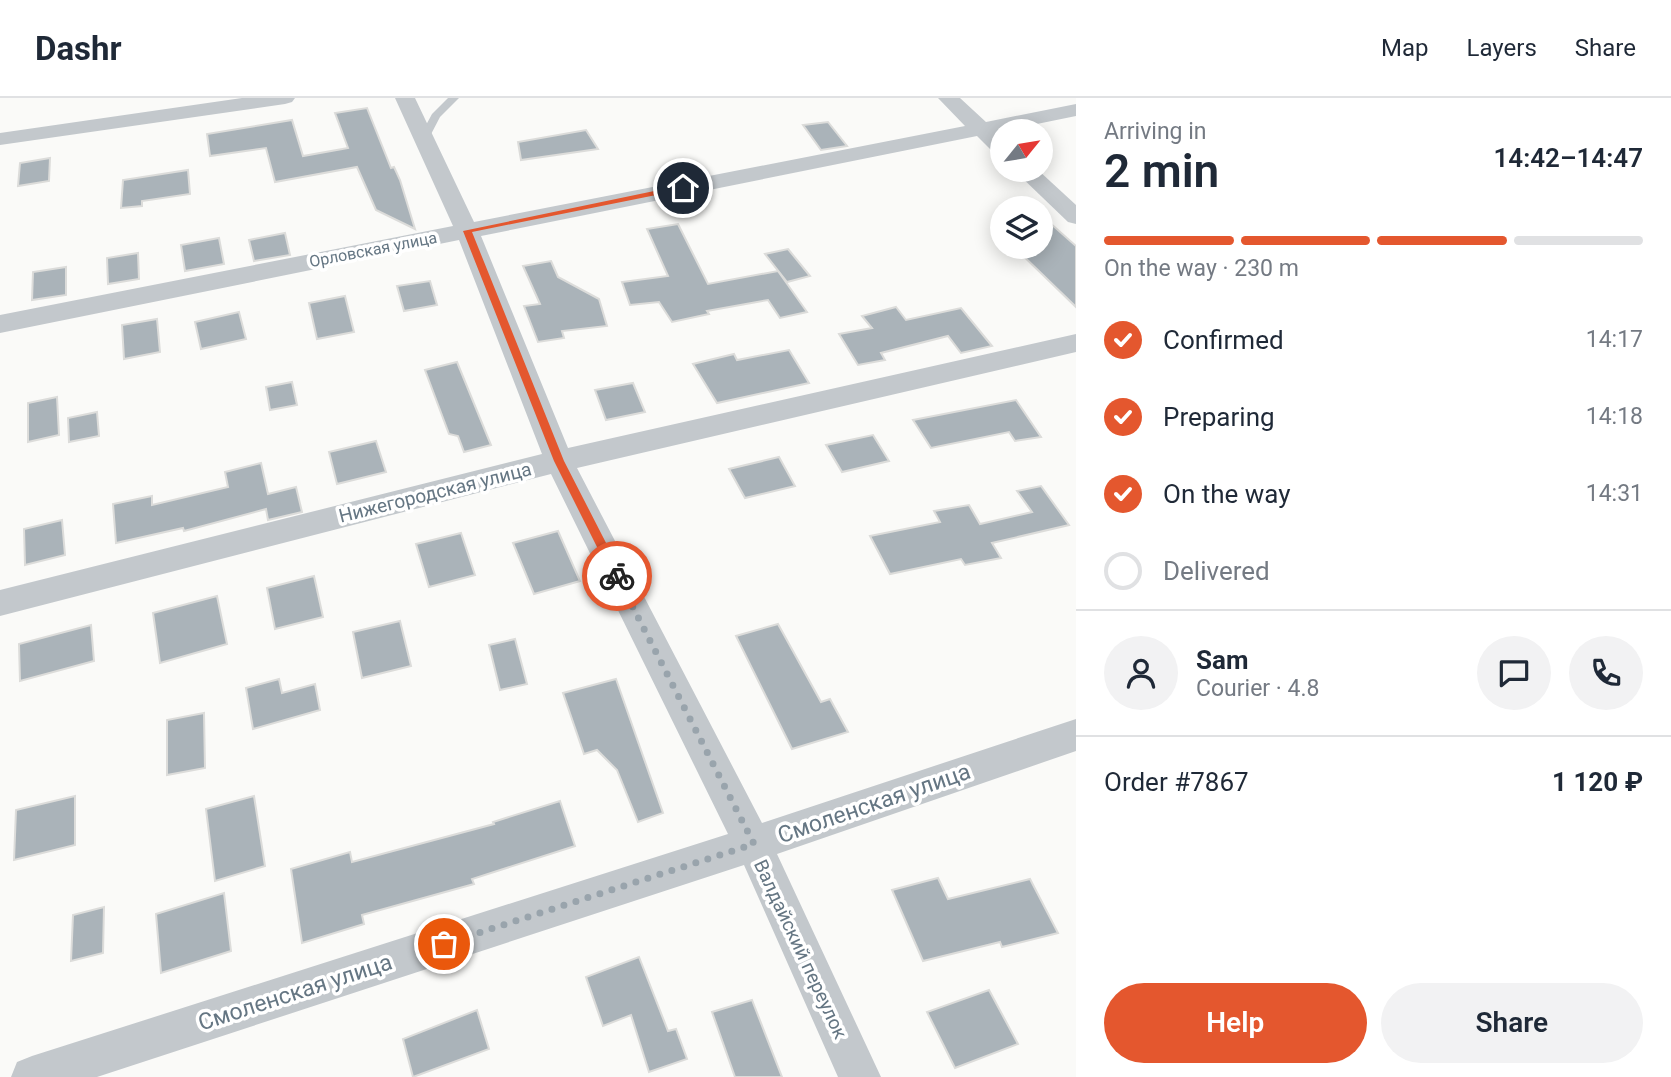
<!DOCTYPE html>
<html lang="en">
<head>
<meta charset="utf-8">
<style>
  :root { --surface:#fff; --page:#f2f2f3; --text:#1f2937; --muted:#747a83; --line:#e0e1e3; --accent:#e4572e }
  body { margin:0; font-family:Roboto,sans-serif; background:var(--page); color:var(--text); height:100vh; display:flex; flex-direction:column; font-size:26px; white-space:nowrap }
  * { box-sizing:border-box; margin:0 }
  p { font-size:23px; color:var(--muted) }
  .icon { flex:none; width:38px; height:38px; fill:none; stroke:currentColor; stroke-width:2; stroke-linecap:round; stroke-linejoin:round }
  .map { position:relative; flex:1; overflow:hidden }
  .details { display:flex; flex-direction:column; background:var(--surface); width:595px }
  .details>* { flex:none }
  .needle { width:46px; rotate:60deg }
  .controls { position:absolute; left:990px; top:21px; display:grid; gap:14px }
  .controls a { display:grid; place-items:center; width:63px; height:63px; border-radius:50%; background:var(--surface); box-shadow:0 4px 18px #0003; font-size:35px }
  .pin { position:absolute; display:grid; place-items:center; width:60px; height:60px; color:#fff; margin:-30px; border:4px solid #fff; border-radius:50%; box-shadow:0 2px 7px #0007 }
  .courier { position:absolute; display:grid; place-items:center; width:70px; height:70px; margin:-35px; border:5px solid #e4572e; border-radius:50%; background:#fff; color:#222; box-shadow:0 2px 9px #0007 }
  .head em { font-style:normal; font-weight:600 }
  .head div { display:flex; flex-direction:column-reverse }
  .head { display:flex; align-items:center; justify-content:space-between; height:119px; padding:0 28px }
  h1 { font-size:46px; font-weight:600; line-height:52px }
  .bar { display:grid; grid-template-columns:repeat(4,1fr); gap:10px 7px; align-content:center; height:84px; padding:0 28px }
  .bar i { height:9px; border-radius:5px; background:var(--line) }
  .bar .current { background:var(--accent) }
  .bar p { grid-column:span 4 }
  .line { display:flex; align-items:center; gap:18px; padding:0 28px; border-top:2px solid var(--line) }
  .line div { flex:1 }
  .round { display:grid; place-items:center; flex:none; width:74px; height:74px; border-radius:37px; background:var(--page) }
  ol { padding:0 28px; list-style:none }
  li { display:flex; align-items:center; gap:21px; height:77px }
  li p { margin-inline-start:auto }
  li .icon { padding:7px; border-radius:50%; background:var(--accent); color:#fff; stroke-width:4 }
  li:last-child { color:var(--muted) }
  li i { width:38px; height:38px; border:4px solid var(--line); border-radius:50% }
  .primary-button { display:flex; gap:14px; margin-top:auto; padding:14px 28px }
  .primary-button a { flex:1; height:80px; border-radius:42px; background:var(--accent); color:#fff; font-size:28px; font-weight:600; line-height:80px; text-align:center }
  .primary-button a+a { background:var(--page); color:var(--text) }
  header { display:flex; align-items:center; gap:42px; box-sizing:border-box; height:98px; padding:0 35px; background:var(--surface); border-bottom:2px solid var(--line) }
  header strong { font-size:33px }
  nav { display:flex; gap:38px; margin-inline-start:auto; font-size:24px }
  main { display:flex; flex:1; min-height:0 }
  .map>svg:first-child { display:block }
</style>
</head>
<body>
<header>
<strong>Dashr</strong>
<nav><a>Map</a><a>Layers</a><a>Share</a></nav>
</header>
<main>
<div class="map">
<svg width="1076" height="979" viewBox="0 0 1076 979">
  <rect width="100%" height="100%" fill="#fafaf8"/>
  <g fill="#aab3b9" stroke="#dcdcda" stroke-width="2">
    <path d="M367,10L391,70L394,69L400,82L415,131L376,112L357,69L275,84L266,50L210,58L207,36L292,22L303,58L348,50L335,15Z"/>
    <path d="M828,24L847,48L821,52L803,27Z"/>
    <path d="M586,32L598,51L521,62L518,44Z"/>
    <path d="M50,60L49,83L18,88L20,65Z"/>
    <path d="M188,72L190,96L142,103V108L121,110L123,82Z"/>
    <path d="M1041,117L1076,148V209L1014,149H1041Z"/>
    <path d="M678,126L708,186L778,173L807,214L780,220L768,202L707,213L709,216L672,224L659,204L630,207L622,184L668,178L647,131Z"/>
    <path d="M285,135L290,157L254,163L249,142Z"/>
    <path d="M219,140L224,166L185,173L181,147Z"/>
    <path d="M788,151L810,178L787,184L765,156Z"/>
    <path d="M138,155L139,181L108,186L107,160Z"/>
    <path d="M551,163L558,179L599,201L607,228L562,233L564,240L538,244L524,208L540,206L523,168Z"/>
    <path d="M66,169V197L32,202L33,174Z"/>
    <path d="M430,183L437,207L404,213L397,188Z"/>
    <path d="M345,198L354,234L317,241L309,205Z"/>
    <path d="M896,209L906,222L961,210L992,248L961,255L948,238L881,255L885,262L858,267L839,236L872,230L862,218Z"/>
    <path d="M239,214L246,241L201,251L195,224Z"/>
    <path d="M157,221L160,254L124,261L122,227Z"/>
    <path d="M789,252L809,285L717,305L693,266L734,256L737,262Z"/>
    <path d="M457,264L491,347L464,354L458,338L449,336L425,272Z"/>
    <path d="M292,284L297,307L270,312L266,289Z"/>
    <path d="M633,285L645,314L606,322L595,292Z"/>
    <path d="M57,299L59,337L28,344V305Z"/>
    <path d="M1016,302L1041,339L1015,343L1009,334L931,350L913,322Z"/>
    <path d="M97,314L99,338L69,344L68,320Z"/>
    <path d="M873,337L889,363L842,374L826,347Z"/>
    <path d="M376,343L386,374L337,386L329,354Z"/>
    <path d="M779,359L795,388L745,400L729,371Z"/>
    <path d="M261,365L268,396L296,389L302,414L268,422L266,411L184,433L183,430L116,445L113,406L152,398V407L228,389L225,374Z"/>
    <path d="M1041,388L1069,427L992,445L1001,460L965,467L961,461L890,476L870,438L940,424L934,413L969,407L980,426L1032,414L1017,393Z"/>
    <path d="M62,422L65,457L25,467L24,431Z"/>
    <path d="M558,433L580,483L534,496L513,445Z"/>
    <path d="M461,435L475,477L429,489L416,446Z"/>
    <path d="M314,478L323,519L275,531L267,490Z"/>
    <path d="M217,498L227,546L160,565L153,515Z"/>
    <path d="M400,523L411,568L362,580L353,534Z"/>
    <path d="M778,526L821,604L830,601L848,634L792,651L736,538Z"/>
    <path d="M91,527L94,563L20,583L19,546Z"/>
    <path d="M515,541L527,586L500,592L489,547Z"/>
    <path d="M279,581L282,595L315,586L320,612L253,631L246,590Z"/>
    <path d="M616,581L663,715L638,724L617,672L597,652L584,656L563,595Z"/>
    <path d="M204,615L205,670L167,677V622Z"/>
    <path d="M75,698V747L14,762L16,712Z"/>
    <path d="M254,698L265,768L215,783L206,711Z"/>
    <path d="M560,703L575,748L472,781L474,786L362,817L364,826L302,845L291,771L350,754L352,764L494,726L493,724Z"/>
    <path d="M938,780L948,801L1030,781L1058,835L1002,849L1000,844L923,863L892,792Z"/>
    <path d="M224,795L231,853L161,875L156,816Z"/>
    <path d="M104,809L103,855L71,863L73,817Z"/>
    <path d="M639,859L668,933L676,931L687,961L649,974L631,917L603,928L586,879Z"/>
    <path d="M989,892L1018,946L955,970L927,914Z"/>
    <path d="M752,902L782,979H735L712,914Z"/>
    <path d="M477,912L489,951L413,979L403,941Z"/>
  </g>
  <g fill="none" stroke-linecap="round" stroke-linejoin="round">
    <path fill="#c3c8cc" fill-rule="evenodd" d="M448,0H459L440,19L428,42H420L419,40L432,16Z"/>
    <g fill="#c3c8cc" fill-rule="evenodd">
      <path d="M242,0H295L292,4L285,6L0,47V35Z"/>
      <path d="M395,0H415L474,124L965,28L938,0H960L986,24L1076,6V18L997,34L1003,39V57L995,56L977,38L481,138L568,350L1076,236V254L577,370L762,725L1076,621V653L777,756L881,979H838L744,767L97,979H11L17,964L32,958L728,736L551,376L0,518V492L542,356L459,142L0,235V217L453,128Z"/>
      <path d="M1014,72H1038L1076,107V126L1068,124Z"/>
    </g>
  </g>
  <path fill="#e4572e" d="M683,87L686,91L472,134L564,363L623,478L617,482L613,481L554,363L463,133Z"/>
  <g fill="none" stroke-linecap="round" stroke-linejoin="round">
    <path stroke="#99a4ac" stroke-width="7" stroke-dasharray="0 12.6" d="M444,846L754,746L617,478"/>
  </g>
  <g text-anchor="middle" stroke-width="7" stroke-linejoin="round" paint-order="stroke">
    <g font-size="16" fill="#657683" stroke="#fff">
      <text transform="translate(373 151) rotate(-11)" y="6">Орловская улица</text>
    </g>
    <g font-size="19" fill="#657683" stroke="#fff">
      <text transform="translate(435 394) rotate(-14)" y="7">Нижегородская улица</text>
      <text transform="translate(801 851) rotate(65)" y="7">Валдайский переулок</text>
    </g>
    <g font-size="23" fill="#657683" stroke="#fff">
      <text transform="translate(874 705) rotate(-19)" y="8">Смоленская улица</text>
      <text transform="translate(295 894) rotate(-18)" y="8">Смоленская улица</text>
    </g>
  </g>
</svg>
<div class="controls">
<a><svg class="needle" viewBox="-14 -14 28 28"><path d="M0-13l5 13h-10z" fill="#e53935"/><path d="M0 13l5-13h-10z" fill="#747a83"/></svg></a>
<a><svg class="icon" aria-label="layers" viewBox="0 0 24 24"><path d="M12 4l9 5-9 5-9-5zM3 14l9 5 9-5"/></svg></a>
</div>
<div class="pin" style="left:444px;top:846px;background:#ea580c"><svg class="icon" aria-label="bag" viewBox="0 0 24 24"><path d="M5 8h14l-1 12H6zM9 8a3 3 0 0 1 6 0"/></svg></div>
<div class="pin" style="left:683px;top:90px;background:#1f2937"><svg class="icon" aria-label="home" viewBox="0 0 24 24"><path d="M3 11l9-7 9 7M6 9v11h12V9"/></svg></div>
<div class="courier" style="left:617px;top:478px"><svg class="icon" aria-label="bike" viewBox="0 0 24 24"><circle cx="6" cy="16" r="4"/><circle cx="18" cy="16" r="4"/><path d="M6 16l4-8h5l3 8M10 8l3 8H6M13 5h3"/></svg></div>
</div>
<section class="details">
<div class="head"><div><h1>2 min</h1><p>Arriving in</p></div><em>14:42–14:47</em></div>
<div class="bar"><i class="current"></i><i class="current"></i><i class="current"></i><i></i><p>On the way · 230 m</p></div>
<ol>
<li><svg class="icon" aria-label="check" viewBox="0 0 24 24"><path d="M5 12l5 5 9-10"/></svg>Confirmed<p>14:17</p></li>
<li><svg class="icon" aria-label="check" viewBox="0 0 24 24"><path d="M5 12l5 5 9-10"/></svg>Preparing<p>14:18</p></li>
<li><svg class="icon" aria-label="check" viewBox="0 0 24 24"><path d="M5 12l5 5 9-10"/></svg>On the way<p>14:31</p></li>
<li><i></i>Delivered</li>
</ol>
<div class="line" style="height:126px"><a class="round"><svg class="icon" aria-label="person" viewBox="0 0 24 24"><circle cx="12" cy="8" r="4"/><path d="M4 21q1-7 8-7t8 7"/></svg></a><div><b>Sam</b><p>Courier · 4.8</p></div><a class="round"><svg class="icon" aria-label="chat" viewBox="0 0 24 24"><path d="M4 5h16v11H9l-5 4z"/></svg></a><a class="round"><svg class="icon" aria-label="phone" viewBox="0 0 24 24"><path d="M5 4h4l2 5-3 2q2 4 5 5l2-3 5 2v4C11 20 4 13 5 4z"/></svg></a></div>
<div class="line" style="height:91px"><div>Order #7867</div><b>1 120 ₽</b></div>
<div class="primary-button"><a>Help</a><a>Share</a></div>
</section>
</main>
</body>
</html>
